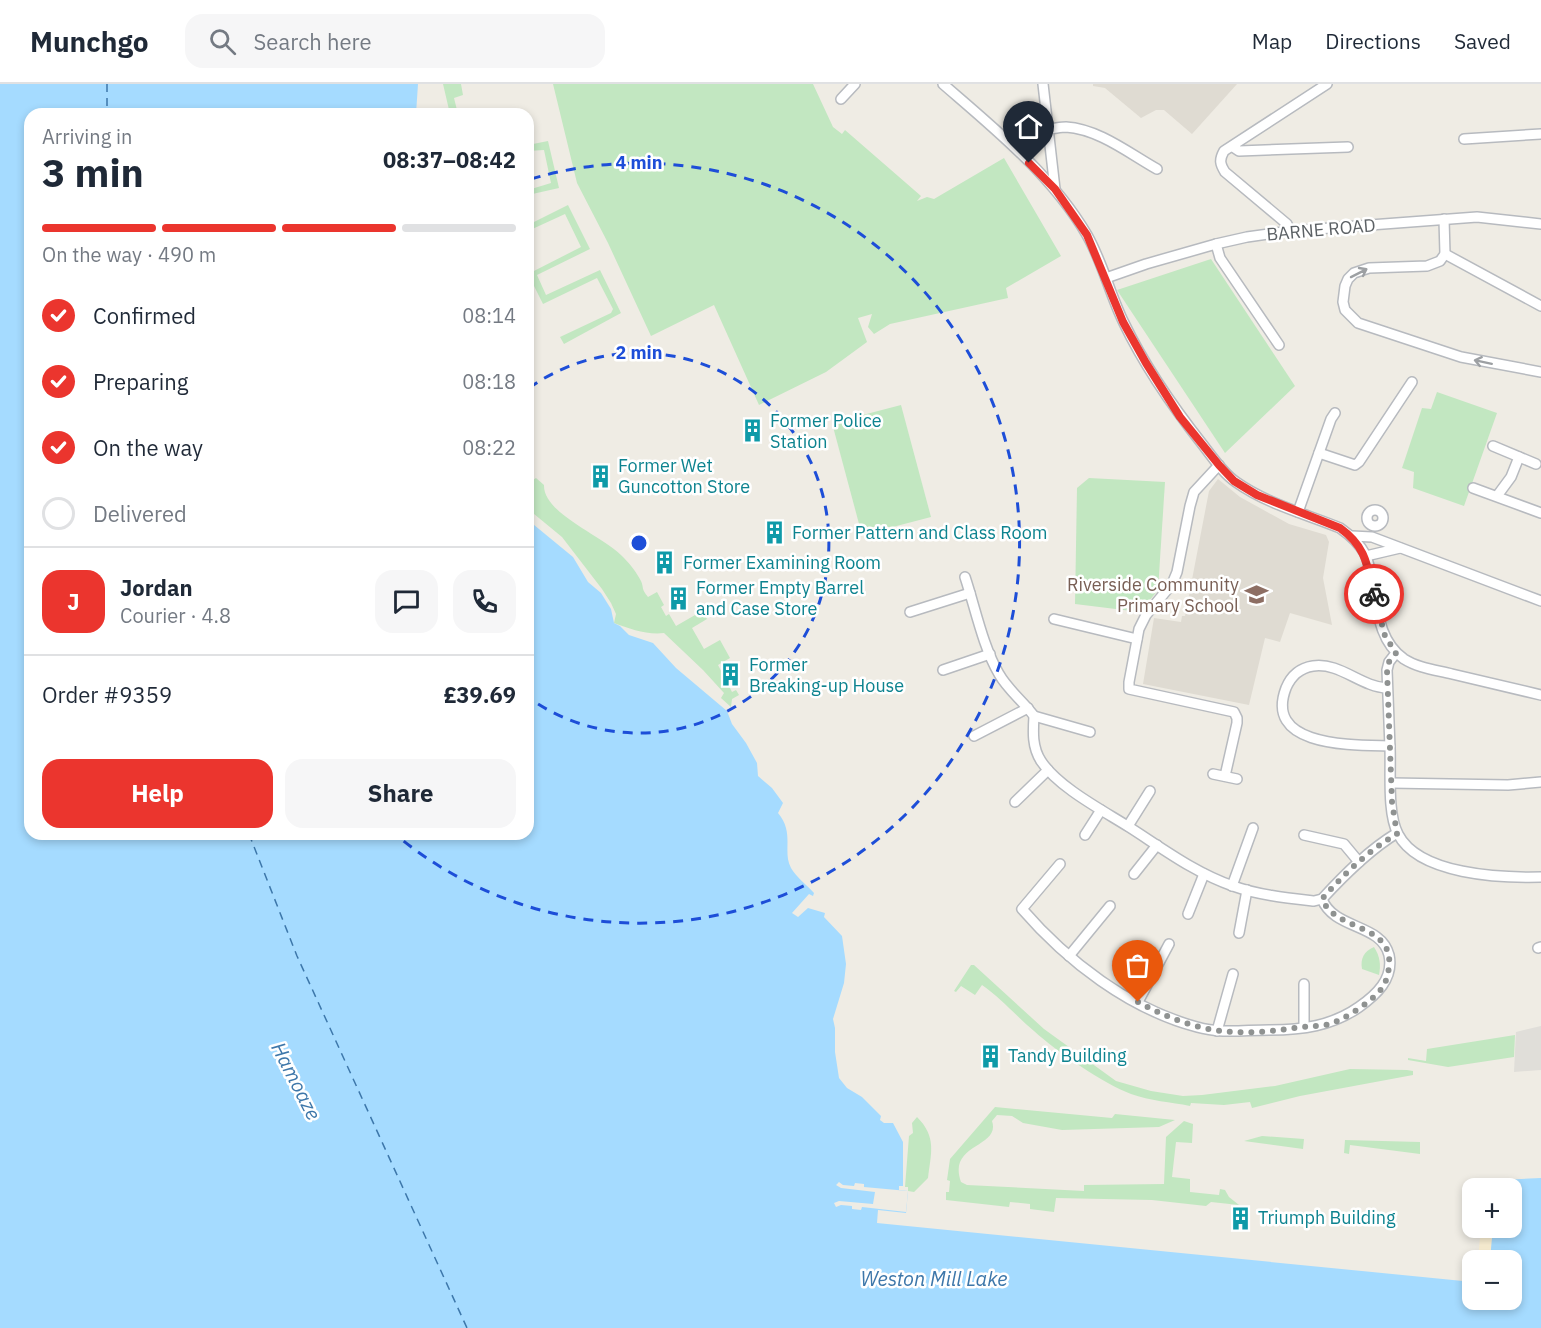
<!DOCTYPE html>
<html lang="en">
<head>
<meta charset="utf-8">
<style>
  :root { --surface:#fff; --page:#f6f6f7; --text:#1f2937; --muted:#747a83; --line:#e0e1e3; --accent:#eb352e }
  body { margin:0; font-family:"IBM Plex Sans",sans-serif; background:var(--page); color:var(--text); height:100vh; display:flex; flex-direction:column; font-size:22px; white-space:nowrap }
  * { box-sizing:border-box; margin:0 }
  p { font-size:20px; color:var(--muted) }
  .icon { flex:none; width:33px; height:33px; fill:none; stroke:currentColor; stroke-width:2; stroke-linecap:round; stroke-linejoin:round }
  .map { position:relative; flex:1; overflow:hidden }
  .sheet { position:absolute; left:24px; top:24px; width:510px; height:732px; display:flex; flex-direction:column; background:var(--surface); border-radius:18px; box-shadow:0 3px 9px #0003 }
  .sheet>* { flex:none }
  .buttons { position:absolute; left:1462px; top:1094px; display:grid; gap:12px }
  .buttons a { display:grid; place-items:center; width:60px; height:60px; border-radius:12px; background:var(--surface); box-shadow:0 3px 9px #0003; font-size:30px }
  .pin { position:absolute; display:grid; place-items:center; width:51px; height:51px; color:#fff; margin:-62px -26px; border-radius:50% 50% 50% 0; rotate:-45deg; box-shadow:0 0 6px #0007 }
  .pin .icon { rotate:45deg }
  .courier { position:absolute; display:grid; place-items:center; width:60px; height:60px; margin:-30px; border:4px solid #eb352e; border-radius:50%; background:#fff; color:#222; box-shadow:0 2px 8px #0007 }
  .summary em { font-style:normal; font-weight:700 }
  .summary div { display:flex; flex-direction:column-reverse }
  .summary { display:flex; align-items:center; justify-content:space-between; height:102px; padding:0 18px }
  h1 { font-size:39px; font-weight:700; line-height:45px }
  .bar { display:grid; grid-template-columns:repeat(4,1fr); gap:9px 6px; align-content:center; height:72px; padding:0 18px }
  .bar i { height:8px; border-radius:4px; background:var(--line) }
  .bar .active { background:var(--accent) }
  .bar p { grid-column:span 4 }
  .line { display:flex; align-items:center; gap:15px; padding:0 18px; border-top:2px solid var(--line) }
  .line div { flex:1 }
  .round { display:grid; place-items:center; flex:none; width:63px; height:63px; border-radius:18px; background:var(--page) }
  ol { padding:0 18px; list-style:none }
  li { display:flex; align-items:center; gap:18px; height:66px }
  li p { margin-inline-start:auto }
  li .icon { padding:6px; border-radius:50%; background:var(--accent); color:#fff; stroke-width:4 }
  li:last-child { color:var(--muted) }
  li i { width:33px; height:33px; border:3px solid var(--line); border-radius:50% }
  .cta { display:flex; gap:12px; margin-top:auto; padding:12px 18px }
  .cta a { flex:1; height:69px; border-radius:18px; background:var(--accent); color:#fff; font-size:24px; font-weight:700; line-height:69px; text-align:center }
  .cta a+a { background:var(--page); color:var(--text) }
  header { display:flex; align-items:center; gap:36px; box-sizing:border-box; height:84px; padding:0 30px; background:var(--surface); border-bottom:2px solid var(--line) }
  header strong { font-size:28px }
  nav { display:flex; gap:33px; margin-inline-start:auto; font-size:21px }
  .search { width:420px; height:54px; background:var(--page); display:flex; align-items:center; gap:15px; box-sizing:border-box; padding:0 21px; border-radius:18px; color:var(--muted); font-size:22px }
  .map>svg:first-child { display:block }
</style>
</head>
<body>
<header>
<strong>Munchgo</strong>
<div class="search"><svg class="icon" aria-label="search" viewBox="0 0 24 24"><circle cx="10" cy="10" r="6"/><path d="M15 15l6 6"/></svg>Search here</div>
<nav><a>Map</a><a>Directions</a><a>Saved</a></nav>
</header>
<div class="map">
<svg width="1541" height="1244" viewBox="0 0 1541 1244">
  <rect width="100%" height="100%" fill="#efece4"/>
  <path fill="#e0ded9" d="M1541,942V986L1514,988L1516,948Z"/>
  <g fill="#dfdbd2">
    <path d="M1093,0H1237L1192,50L1164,26H1156L1141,34L1105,4L1093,2Z"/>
    <path d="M1218,395L1240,413L1289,440L1326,451L1329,458L1323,494L1332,541L1290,529L1280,558L1265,554L1249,621L1143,600L1154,534L1181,538L1182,532H1185L1209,407Z"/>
  </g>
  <g fill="#c2e7c1">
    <path d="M443,0H461L463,11L454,14L458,30H450Z"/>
    <path d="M553,0H813L833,43L842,50L845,46L921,112L917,117L927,113L934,115L1004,74L1061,172L1006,204L1008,214L890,240L874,250L868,243L872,230L858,234L867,258L826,288L759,321L714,221L651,252L608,159L577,99Z"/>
    <path d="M548,57L559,104L528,111V106L551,99L544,66L528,67V61Z"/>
    <path d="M568,121L590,165L537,191L546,211L600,186L621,229L564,260L560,253L611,229L613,225L597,194L543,220L528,190L581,163L565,130L528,147V141Z"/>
    <path d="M1211,175L1295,302L1225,369L1117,206Z"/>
    <path d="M1437,308L1497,329L1464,422L1413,404L1414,388L1402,384L1422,324L1431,325Z"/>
    <path d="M901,321L931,433L862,451L832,339Z"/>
    <path d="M536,394L544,401C543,430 604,452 624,474C630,480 637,489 641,497C644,504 641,505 648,513L657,508L664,521L661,523L666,532L669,530L676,542L702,527L707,535L692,544L704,565L720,556L730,574L718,581L732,608L736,606L739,611L732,615L731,623L721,614L724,609L703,586L664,549C647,551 630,545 614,539L616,530L611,519L602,505L562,453L528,425V395L530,398Z"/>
    <path d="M1089,394L1165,398L1158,506L1140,528L1075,520L1077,404Z"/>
    <path d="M1374,863C1380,872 1381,881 1379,891L1362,885C1360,875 1364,867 1374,863Z"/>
    <path d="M971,881H974L1044,945L1116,997L1151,1007L1183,1012L1202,1011L1275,1002L1350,985L1407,986L1413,987V991L1300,1012L1252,1024L1250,1018L1224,1021L1191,1019L1190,1022C1171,1018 1150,1017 1131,1010C1104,1000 1056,967 1034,947C1016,932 1001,914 982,901L975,911L961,902L956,908L954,907Z"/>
    <path d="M1515,951L1514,973L1448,983L1408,976V974L1426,977L1427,965Z"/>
    <path d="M995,1023L1112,1034L1115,1030L1175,1036L1159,1043L1062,1046L1023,1039L1012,1032L997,1031L992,1037C1001,1064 947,1059 961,1098L967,1101L1084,1107V1101L1164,1100L1166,1053L1184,1037L1193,1040L1192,1059L1176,1058L1172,1093L1190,1095V1108L1219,1111L1220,1105L1225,1106L1229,1113L1239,1121L1211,1118L1206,1122L1152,1116L1056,1114L1054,1128L1030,1125V1120L1010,1118L1009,1123L946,1116V1108H949L950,1097L947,1096L950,1075Z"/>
    <path d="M917,1033C937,1053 931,1069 928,1094L914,1108L908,1107V1103H905L909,1052L913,1049L912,1039Z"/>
    <path d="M1262,1052L1304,1055L1303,1065L1244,1057Z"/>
    <path d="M1345,1056L1420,1058V1070L1350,1061L1349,1070L1344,1069Z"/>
  </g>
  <path fill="#fbf0d4" d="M1481,1143H1493L1490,1176L1478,1175Z"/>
  <path fill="#a5dbff" d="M0,0H418L416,30H30V750H528V436L573,473L588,498L601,509L611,525L614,539L620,542L629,551L653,559L676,584L727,627L732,640L746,659L757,679L758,692L772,704L783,719L778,729C795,749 782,767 791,784C796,793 807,801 814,809L813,812L809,810L792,829L798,833L808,824L825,829L824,833L842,852L846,880L844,899L833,935L835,944V968L839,994L847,1004L862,1013L881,1032L880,1036L884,1039H893L903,1058V1102H899V1106L908,1107L906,1129L878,1126L877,1139L1473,1198V1215H1512V1176H1490L1493,1143H1512V1104H1499L1501,1096L1541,1094V1244H0Z"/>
  <path fill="#efece4" d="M839,1098L843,1101L854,1102L855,1099L864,1100V1103L908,1107L906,1128L862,1123L861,1126L852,1125V1122L841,1121L836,1123L834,1119L839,1117L873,1120L875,1108L841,1104L836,1101Z"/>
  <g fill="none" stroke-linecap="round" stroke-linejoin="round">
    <g stroke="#3d77aa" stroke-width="1.5" stroke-dasharray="8 6" stroke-linecap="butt">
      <path d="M107,0V30"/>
      <path d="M249,750L297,872L467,1244"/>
    </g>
    <defs>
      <g id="street">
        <path d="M943,0C995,45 1052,91 1087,151C1103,179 1110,211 1124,239C1145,283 1173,323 1203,361C1213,374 1223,389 1236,398C1267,420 1306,430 1340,444C1350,451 1359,459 1365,470C1380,504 1370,551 1404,575C1418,584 1436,586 1452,590C1481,597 1511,604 1541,611"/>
        <path d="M1043,0L1055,105"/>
        <path d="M841,15L855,0"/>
        <path d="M1047,45C1053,45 1060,43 1066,43C1099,45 1130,70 1157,85"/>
        <path d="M1464,55L1541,50"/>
        <path d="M1233,63L1239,67L1348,63"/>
        <path d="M1444,135L1445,170L1440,177L1427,182L1369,184L1354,189L1348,195L1345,202L1343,218L1345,226L1358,239L1461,273L1541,288"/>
        <path d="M1290,147L1287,140L1225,88C1220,80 1219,76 1224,67L1327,0"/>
        <path d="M1216,160L1220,174L1279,261"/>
        <path d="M1445,170L1541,222"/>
        <path d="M1106,194L1146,180L1216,160L1247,153L1290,147L1477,133L1541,140"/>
        <path d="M1493,362L1536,380"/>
        <path d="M1319,369L1355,381L1359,378L1412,298"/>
        <path d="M1219,381L1194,408L1190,422L1177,488L1172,500L1146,531L1139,545L1129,598V605L1234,628L1237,634V639L1225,692"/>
        <path d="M1473,404L1541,429"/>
        <path d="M1497,412L1511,393L1519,373"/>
        <circle cx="1375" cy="434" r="8"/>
        <path d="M1298,428L1331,335L1335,329"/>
        <path d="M1352,452L1372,453L1541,517"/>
        <path d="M1366,472L1400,464"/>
        <path d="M965,493C975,523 983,563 999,590C1008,606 1023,617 1034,632C1033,648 1032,663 1041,677C1058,703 1102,726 1129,743C1162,764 1195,789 1233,802C1258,811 1287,814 1314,817L1322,815C1345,790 1369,766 1397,749"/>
        <path d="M910,528L970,509"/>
        <path d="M1054,535L1137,555"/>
        <path d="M1396,569L1389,578L1387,586C1388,612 1389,638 1390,664C1391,688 1387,729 1398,750C1419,791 1501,794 1541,793"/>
        <path d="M943,586L990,570"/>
        <path d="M1387,604C1361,603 1340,578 1313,582C1300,584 1291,592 1286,604C1263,664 1355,661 1390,662"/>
        <path d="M1034,632L1090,648"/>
        <path d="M974,652L1028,624"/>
        <path d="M1213,690L1237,695"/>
        <path d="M1391,699L1508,701L1541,698"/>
        <path d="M1015,718L1048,686"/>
        <path d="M1128,742L1150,707"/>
        <path d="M1085,751L1101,726"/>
        <path d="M1304,751L1344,760L1359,778"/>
        <path d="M1060,780L1022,825C1067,877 1129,925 1197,943C1221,950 1244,946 1269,946C1302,946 1332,942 1359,923C1376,911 1394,895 1389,871C1381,839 1334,846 1322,815"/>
        <path d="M1134,790L1157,761"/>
        <path d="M1232,802L1253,744"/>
        <path d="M1188,830L1204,790"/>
        <path d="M1239,849L1247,806"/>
        <path d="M1538,864L1541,863"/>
        <path d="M1069,872L1110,822"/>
        <path d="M1138,918L1169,860"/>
        <path d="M1304,943V900"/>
        <path d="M1217,947L1233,890"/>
      </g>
    </defs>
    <use href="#street" stroke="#b7babf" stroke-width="12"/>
    <use href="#street" stroke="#fff" stroke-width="9"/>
  </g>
  <defs><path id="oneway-shaft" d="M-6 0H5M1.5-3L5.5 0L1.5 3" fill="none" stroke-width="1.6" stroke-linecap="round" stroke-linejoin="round" transform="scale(1.5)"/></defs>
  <g stroke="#9da0a3">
    <use href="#oneway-shaft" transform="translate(1359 189) rotate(-27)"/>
    <use href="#oneway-shaft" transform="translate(1483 278) rotate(-168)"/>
  </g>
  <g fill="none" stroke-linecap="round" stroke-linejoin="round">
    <path stroke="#8f9291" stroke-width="6" stroke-dasharray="0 10.8" d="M1138,918C1162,931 1188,942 1215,946C1244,951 1274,947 1302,943C1312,942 1321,942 1330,940C1345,935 1373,917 1382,904C1388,896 1390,881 1389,873C1384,840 1334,845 1322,815C1344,790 1369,766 1397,750L1392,718L1387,586L1389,578L1396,569L1385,552L1374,510"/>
    <path stroke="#eb352e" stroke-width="8" d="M1029,79L1055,105L1087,151L1123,238L1146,279L1180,333L1219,381L1234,397L1257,411L1340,444C1366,463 1367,480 1374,510"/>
  </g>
  <g fill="none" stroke="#1d4ed8" stroke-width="3" stroke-dasharray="10 8">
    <path d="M529 304A190 190 0 1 1 529 614"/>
    <path d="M531 95A380 380 0 1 1 395 750"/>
  </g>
  <defs>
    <symbol id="building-bare" viewBox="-9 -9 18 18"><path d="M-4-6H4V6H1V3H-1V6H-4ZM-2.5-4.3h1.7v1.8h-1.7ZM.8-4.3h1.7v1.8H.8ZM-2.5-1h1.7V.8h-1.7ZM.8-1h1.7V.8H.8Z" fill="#0f9aa8" stroke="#fff" stroke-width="2.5" paint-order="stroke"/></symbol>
    <symbol id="school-bare" viewBox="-9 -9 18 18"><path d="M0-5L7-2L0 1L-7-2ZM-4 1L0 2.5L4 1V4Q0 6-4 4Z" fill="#8d6e63" stroke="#fff" stroke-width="2.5" paint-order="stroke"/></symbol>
  </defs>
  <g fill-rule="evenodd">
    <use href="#building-bare" x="736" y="330" width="33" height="33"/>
    <use href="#building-bare" x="584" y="376" width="33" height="33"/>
    <use href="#building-bare" x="758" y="432" width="33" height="33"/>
    <use href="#building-bare" x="648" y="462" width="33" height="33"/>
    <use href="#school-bare" x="1240" y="494" width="33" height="33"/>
    <use href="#building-bare" x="662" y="498" width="33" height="33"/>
    <use href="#building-bare" x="714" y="574" width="33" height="33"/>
    <use href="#building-bare" x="974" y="956" width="33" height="33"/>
    <use href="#building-bare" x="1224" y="1118" width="33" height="33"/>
  </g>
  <g text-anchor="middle" stroke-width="5" stroke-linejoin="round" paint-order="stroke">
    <g font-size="18" fill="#5c6165" stroke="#fff">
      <text transform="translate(1321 146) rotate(-5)" y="6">BARNE ROAD</text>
    </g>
    <g font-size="18" fill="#0d838f" stroke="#fff" text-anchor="start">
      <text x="770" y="343">Former Police<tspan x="770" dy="21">Station</tspan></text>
      <text x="618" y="388">Former Wet<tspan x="618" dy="21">Guncotton Store</tspan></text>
      <text x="792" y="455">Former Pattern and Class Room</text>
      <text x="683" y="485">Former Examining Room</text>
      <text x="696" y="510">Former Empty Barrel<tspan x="696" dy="21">and Case Store</tspan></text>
      <text x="749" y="587">Former<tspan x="749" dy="21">Breaking-up House</tspan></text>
      <text x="1008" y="978">Tandy Building</text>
      <text x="1258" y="1140">Triumph Building</text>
    </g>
    <g font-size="18" fill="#785e54" stroke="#fff" text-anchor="end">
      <text x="1239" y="507">Riverside Community<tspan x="1239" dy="21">Primary School</tspan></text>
    </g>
    <g font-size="20" font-style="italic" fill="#3d77aa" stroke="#fff">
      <text transform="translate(296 997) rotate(63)" y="7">Hamoaze</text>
      <text x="934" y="1202">Weston Mill Lake</text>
    </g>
  </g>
  <circle cx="639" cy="459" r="9" fill="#1d4ed8" stroke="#fff" stroke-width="3"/>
  <g font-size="18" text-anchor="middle" font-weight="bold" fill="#1d4ed8" stroke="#fff" stroke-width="5" stroke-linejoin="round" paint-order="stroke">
    <text x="639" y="85">4 min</text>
    <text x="639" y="275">2 min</text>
  </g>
</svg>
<div class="buttons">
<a>+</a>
<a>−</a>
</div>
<div class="pin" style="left:1138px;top:918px;background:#ea580c"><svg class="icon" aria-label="bag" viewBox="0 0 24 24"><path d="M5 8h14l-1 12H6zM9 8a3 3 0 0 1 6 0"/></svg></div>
<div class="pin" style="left:1029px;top:79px;background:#1f2937"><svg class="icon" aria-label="home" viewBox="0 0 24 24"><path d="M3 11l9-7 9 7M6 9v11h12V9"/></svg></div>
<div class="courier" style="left:1374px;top:510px"><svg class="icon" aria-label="bike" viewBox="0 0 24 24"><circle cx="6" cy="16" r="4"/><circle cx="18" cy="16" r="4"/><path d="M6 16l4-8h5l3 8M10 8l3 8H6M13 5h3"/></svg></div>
<section class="sheet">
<div class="summary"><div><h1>3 min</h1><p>Arriving in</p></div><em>08:37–08:42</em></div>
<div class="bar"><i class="active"></i><i class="active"></i><i class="active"></i><i></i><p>On the way · 490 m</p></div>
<ol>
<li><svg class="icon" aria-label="check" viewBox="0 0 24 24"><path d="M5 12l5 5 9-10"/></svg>Confirmed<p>08:14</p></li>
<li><svg class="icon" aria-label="check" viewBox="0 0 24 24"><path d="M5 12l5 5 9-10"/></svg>Preparing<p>08:18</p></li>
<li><svg class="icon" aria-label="check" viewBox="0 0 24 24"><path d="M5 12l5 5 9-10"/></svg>On the way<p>08:22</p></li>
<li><i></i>Delivered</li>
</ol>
<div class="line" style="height:108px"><b class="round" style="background:var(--accent);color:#fff">J</b><div><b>Jordan</b><p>Courier · 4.8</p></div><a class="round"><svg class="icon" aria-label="chat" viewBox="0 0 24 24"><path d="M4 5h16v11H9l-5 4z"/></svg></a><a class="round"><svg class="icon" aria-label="phone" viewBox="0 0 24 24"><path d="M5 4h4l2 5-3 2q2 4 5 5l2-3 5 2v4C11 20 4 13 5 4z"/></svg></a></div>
<div class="line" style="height:78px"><div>Order #9359</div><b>£39.69</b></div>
<div class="cta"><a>Help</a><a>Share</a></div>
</section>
</div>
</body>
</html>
